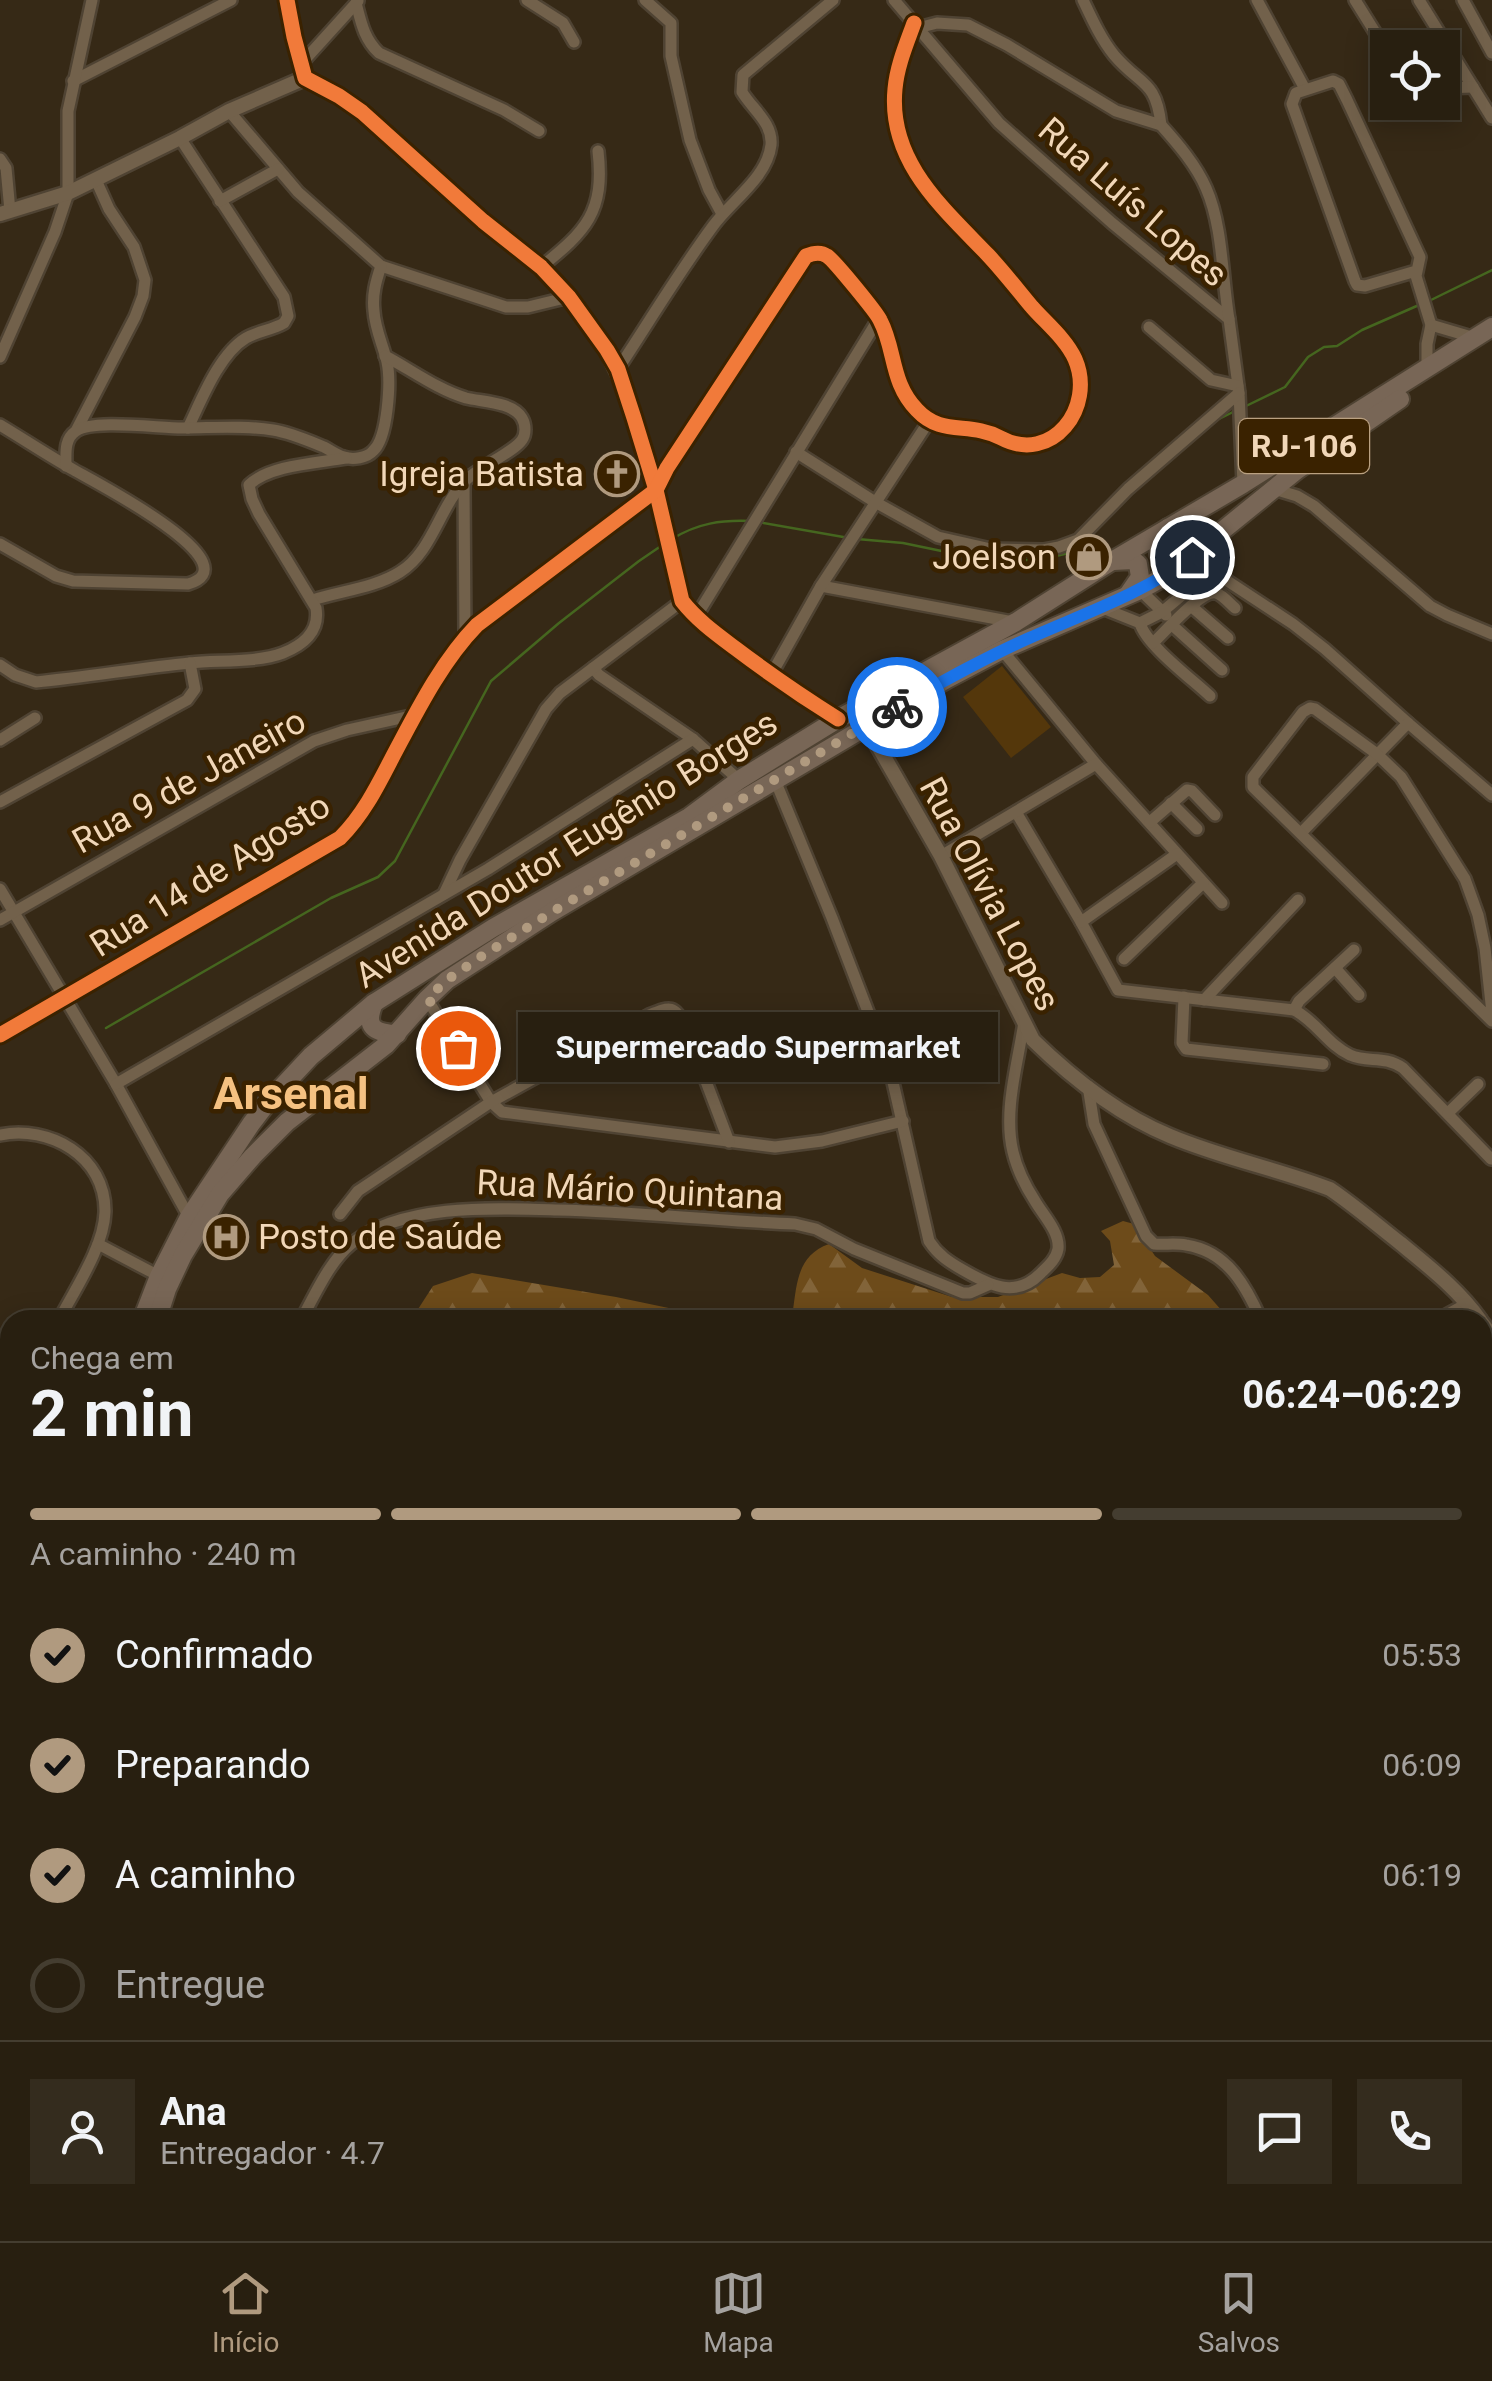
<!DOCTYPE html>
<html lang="pt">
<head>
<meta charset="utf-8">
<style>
  :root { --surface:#281f10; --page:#342c1e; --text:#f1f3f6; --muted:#a5a29f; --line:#443d30; --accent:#b09a7f }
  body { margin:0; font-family:Roboto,sans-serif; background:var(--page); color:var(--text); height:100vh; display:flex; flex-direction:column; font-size:38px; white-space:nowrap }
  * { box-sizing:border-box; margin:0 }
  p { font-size:32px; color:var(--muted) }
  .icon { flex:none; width:55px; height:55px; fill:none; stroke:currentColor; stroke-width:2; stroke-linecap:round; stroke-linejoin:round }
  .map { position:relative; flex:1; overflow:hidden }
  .panel { position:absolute; left:0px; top:1310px; width:1492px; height:932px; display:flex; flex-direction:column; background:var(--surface); border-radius:30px 30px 0 0; box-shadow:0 5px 25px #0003,0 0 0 2px var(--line) }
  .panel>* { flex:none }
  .controls { position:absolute; left:1370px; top:30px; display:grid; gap:20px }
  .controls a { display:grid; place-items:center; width:90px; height:90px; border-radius:0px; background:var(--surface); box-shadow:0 5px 25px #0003,0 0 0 2px var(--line); font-size:50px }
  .pin { position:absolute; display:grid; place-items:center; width:85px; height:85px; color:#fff; margin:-42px; border:5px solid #fff; border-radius:50%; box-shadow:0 2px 10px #0007 }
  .courier { position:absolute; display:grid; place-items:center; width:100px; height:100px; margin:-50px; border:8px solid #1a73e8; border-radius:50%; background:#fff; color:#222; box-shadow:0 2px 12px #0007 }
  .bubble { position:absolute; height:70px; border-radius:0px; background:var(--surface); box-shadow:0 5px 25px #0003,0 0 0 2px var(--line); font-size:32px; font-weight:700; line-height:70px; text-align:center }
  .headline em { font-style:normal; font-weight:700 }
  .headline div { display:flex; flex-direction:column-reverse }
  .headline { display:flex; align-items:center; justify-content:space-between; height:170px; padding:0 30px }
  h1 { font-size:65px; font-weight:700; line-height:75px }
  .bar { display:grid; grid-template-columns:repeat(4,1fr); gap:15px 10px; align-content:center; height:120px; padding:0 30px }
  .bar i { height:12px; border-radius:8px; background:var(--line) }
  .bar .active { background:var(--accent) }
  .bar p { grid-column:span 4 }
  .line { display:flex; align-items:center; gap:25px; padding:0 30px; border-top:2px solid var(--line) }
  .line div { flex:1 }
  .round { display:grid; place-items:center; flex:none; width:105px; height:105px; border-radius:0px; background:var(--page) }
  ol { padding:0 30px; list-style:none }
  li { display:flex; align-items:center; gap:30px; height:110px }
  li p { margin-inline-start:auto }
  li .icon { padding:10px; border-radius:50%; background:var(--accent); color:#111; stroke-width:4 }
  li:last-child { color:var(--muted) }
  li i { width:55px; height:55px; border:5px solid var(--line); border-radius:50% }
  .tabs { display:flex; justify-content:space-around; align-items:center; height:140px; border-top:2px solid var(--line); background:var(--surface); font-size:28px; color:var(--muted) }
  .tabs a { display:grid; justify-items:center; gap:5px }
  .tabs .active { color:var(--accent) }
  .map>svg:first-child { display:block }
</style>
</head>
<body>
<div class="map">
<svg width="1492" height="2241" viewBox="0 0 1492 2241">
  <defs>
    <pattern id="forest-firs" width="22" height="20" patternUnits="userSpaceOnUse" patternTransform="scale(2.5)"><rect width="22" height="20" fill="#6d4b1a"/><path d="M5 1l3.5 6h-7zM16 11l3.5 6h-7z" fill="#826439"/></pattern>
  </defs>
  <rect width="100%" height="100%" fill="#362916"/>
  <g fill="url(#forest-firs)">
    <path d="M1123,1221L1134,1224L1155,1256L1208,1295L1230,1320H779L793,1310C797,1282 798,1255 829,1244L862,1268L952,1297H998L1062,1273L1080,1278L1100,1277L1114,1265L1110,1241L1101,1231Z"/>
    <path d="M472,1273L616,1297L726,1320H411L433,1286Z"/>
    <path d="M8,1788L10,1796V2158L0,2144V1789Z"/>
    <path d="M1492,1904V2087L1483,2086L1482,1910Z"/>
  </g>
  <path fill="#54370b" d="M1002,666L1051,727L1011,758L963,697Z"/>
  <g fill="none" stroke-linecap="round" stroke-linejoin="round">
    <g stroke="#45661f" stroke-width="2.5">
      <path d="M1431,300L1492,270"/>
      <path d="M1244,407L1285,387L1308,357L1324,347L1337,346L1362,330L1419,305"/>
      <path d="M1217,420L1237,410"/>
      <path d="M758,522L849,538"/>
      <path d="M672,539C698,523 721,520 750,521"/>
      <path d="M857,539L903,543L985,560H1039L1073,552L1078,546"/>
      <path d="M106,1028L331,898L378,877L395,861L491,681L559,623L639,561L661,546"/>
    </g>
    <g stroke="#45661f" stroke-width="18">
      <path d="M0,1638L10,1644"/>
      <path d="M1482,2096L1492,2097"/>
    </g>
    <defs>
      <g id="minor">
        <path d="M287,0L302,69"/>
        <path d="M527,0L563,23L574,42"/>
        <path d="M645,0L671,23V56L690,140L709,190L722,214"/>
        <path d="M894,0L999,123L1112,223L1229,319L1239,393L1243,484"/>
        <path d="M1257,0L1305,89"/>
        <path d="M1355,0L1388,53"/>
        <path d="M1419,0L1492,118"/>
        <path d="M1463,0L1492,53"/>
        <path d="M356,3C361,22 364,39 379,53L504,110L539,131"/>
        <path d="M918,28L937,23L968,25L1007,45L1116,111L1161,125C1156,79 1140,86 1114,55C1101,39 1092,19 1083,0"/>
        <path d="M301,64L358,1"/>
        <path d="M73,81L231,0"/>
        <path d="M1442,88L1473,87"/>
        <path d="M229,111L298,192L381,266L506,307H528L569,297"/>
        <path d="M1161,125C1178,144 1196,165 1206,188C1223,226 1222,278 1229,319"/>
        <path d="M180,138L284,297L288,316L284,323C272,330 258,331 246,338C219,354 201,401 188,428"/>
        <path d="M0,159L6,168L10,211"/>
        <path d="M220,201L278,169"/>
        <path d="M541,267C586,231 605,212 598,151"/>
        <path d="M1416,271L1365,286L1357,285L1355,281L1292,104L1296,93L1333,81L1339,84L1347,100L1420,257L1416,276L1431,325L1427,344V369"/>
        <path d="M1431,325L1475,338"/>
        <path d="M1149,327L1211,380L1238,386"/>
        <path d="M0,357L55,232L68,193V111L92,0"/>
        <path d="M618,369C649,322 679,272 713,226C731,201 767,178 771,145C773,123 753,110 742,92L743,75L833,0"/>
        <path d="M0,425C25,440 49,456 74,470C89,479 256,564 188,584L73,581L56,576L0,544"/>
        <path d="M77,429L135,317L143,296L145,280L134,247L109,209L96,180"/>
        <path d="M796,452L875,502L938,537L991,549L1043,550L1059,547L1078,540L1128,489L1239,393"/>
        <path d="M66,466C66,453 64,439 76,431C93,419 158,428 182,428C212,428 243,425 273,430C291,433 307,440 324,447C330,450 338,456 344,457C353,460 367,458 373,451C388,438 391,381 387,362C383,345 375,329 374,311C372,295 376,281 381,266"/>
        <path d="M464,482L465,637"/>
        <path d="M1274,489L1297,496L1314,506L1430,606L1447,615L1492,634"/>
        <path d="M1191,557L1293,624L1325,649L1408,723L1492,795"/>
        <path d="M821,586L1013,622"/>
        <path d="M1140,590L1166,615"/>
        <path d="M1181,596L1162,612L1140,623C1146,645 1192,679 1210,696"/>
        <path d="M313,600C340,591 375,588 400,572C433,551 439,507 466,480C479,467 514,452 522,440C526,434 526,425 522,418C513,402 483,402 466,398C438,390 410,369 385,356"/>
        <path d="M1191,606L1228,638"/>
        <path d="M1100,607L1140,623"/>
        <path d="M696,617L879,318"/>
        <path d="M1172,625L1222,670"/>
        <path d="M1153,643C1164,633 1201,590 1216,593C1223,595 1230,604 1235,608"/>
        <path d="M1002,650L1096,764L1222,903"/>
        <path d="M0,665L15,675L36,682C88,677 139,668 190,663C218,660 257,663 283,653C303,645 320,632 316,608L259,514L252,499L249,485C269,465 318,463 346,458"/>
        <path d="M593,668L599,675L693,739L739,780"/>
        <path d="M771,675L821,586L929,421"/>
        <path d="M0,740L35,718"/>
        <path d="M775,780L832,918L890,1069L929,1241C938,1255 949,1262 963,1270C989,1285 1015,1299 1040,1274C1047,1267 1056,1260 1058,1249C1060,1232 1043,1215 1035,1201C1026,1187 1017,1169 1013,1152C1003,1111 1018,1063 1024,1022"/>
        <path d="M0,802L187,700L195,689L190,663"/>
        <path d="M1171,803L1197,829"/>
        <path d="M1016,812L1081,922L1118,990L1294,1010C1316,1021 1328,1045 1350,1055C1368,1063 1384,1055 1403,1068L1491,1159"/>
        <path d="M1150,822L1187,790L1192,791L1215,815"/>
        <path d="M1301,833L1408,723"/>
        <path d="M941,856L1096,764"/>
        <path d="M0,889L116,1084L189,1217"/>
        <path d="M444,894L460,860L546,709L560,693L682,601"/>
        <path d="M0,920L314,741L347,730L415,715"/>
        <path d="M1081,922L1177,854"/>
        <path d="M1124,959L1203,883"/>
        <path d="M1335,968L1359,995"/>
        <path d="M1184,997L1182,1043L1186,1049L1323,1064"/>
        <path d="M427,999L491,1102L502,1112L775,1147L822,1141L903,1121"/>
        <path d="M1204,1000L1298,900"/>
        <path d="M1294,1010L1299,1001L1354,950"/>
        <path d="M1492,1013L1485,948L1478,915L1465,879L1401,777L1377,754L1315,709L1310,708L1303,712L1253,777V787L1492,1021"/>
        <path d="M0,1035L340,838C363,815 377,787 392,758C416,713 441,662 477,625L656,490L667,468L806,256C813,253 820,251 827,256C833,259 877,313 880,320C896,350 890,382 917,410C942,437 969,421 1001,438C1052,465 1096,407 1075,359C1066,339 1046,323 1032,307C1017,289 1003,271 988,255C942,207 888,161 895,89C897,66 906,45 914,23"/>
        <path d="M116,1084L488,869L693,739"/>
        <path d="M1088,1086L1094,1124L1146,1236L1154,1244C1165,1245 1175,1243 1186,1245C1227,1251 1246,1286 1261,1320"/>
        <path d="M1448,1113L1478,1084"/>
        <path d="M0,1135C49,1125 106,1156 105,1212C104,1247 75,1289 59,1320"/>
        <path d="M340,1214L358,1191L491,1102L649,1015C671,1006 674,1005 685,1026L729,1142"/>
        <path d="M98,1244L159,1276"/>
        <path d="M301,1320C315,1295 329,1262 351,1244C402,1203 497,1208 558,1210C637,1212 716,1221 795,1224L816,1229L854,1249L963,1293H970L988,1285"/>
        <path d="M1437,1320L1468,1303"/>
        <path d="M1482,1435L1492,1400"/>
        <path d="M0,1440L10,1420"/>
        <path d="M0,1560L10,1565"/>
        <path d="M0,1667L10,1670"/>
        <path d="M0,1741L10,1740"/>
        <path d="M0,2228L10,2219"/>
        <path d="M272,2232L288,2241"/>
        <path d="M538,2232L562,2241"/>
        <path d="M818,2232L840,2241"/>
        <path d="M1070,2232L1080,2241"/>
        <path d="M1394,2232L1402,2241"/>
        <path d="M645,2241L651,2232"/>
        <path d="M1346,2241L1347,2232"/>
      </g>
      <g id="tertiary">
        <path d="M0,214L68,193L180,138L229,111L305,78L339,96L362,112L483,221L541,267L569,297L607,350L623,383L656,490L682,601L696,617L718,636L771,675L838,719"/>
        <path d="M866,725L941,856L1033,1040C1072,1078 1119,1115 1170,1136C1222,1158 1278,1169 1330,1189C1355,1206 1377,1225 1400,1243C1429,1267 1458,1289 1480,1320"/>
        <path d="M1482,1323L1492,1336"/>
        <path d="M0,1338L10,1339"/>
        <path d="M1482,1843L1486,1831L1492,1779"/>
        <path d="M1482,2182L1492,2183"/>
        <path d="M1323,2241L1334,2232"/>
      </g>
      <g id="trunk">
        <path d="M1168,528L1158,541L1159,554L1171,563H1183"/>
        <path d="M1113,561L1133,560L1138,564L1140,577L1129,593"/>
        <path d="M374,1003C364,1027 374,1033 397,1034"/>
        <path d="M142,1320L159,1276L189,1217L251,1124L267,1103L311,1056L374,1003L493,928L689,817L739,780L838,719L1016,622L1112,561L1243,484L1492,327"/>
        <path d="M157,1320L167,1289L183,1255L220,1194L253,1156L287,1122L386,1045L427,999L447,980L552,912L947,679L1002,650L1140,590L1169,574L1297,470L1400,399"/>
        <path d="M140,2241L143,2232"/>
        <path d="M154,2241L156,2232"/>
      </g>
    </defs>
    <use href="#minor" stroke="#4f4333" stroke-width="16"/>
    <use href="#tertiary" stroke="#4f4333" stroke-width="19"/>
    <use href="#trunk" stroke="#4f4333" stroke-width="22"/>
    <use href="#minor" stroke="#72614b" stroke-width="11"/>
    <use href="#tertiary" stroke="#72614b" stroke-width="14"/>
    <use href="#trunk" stroke="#786656" stroke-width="18"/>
    <defs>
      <g id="cycleway">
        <path d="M287,0L294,37L305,78L339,96L362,112L483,221L541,267L569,297L607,350L618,369L634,418L656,490L682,601C697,620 715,633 735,648C768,673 803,697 838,719"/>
        <path d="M0,1035L340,838C363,815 377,787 392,758C416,713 441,662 477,625L656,490L667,468L806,256C813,253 820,251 827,256C833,259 877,313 880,320C896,350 890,382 917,410C942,437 969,421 1001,438C1052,465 1096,407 1075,359C1066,339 1046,323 1032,307C1017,289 1003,271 988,255C942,207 888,161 895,89C897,66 906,45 914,23"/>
      </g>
    </defs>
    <use href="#cycleway" stroke="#3a2200" stroke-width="21"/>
    <use href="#cycleway" stroke="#f17a3a" stroke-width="15"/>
  </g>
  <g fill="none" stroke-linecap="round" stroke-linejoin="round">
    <path stroke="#b09a7f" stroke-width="10" stroke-dasharray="0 18" d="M458,1048L428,998L447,980L479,958L552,912L897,707"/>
    <path stroke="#1a73e8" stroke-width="12" d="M897,707C940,683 982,659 1027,639C1083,614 1142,594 1192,557"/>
  </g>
  <defs>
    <symbol id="church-ring" viewBox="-11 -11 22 22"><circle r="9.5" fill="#3a2200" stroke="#b09a7f" stroke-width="1.5"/><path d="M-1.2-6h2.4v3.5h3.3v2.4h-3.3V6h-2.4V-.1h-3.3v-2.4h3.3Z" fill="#b09a7f"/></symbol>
    <symbol id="shop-ring" viewBox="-11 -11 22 22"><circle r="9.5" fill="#3a2200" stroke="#b09a7f" stroke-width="1.5"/><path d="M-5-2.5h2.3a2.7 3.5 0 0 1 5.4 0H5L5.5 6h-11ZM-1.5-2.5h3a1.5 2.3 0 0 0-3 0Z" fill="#b09a7f"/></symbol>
    <symbol id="hospital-ring" viewBox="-11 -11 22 22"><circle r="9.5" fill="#3a2200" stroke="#b09a7f" stroke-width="1.5"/><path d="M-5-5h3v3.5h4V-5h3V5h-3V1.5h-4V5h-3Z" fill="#b09a7f"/></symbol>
  </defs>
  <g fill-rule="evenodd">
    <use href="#church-ring" x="592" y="449" width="50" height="50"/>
    <use href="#shop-ring" x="1064" y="532" width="50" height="50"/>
    <use href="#hospital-ring" x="201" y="1212" width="50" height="50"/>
  </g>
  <g text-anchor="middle" stroke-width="9" stroke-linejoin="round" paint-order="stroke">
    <rect fill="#3a2200" stroke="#baa181" stroke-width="2.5" x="1239" y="419" width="130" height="54" rx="8"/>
    <g font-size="32" font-weight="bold" fill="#f1d7b8">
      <text x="1304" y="457">RJ-106</text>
    </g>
    <g font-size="35" fill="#f1d7b8" stroke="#3a2200">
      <text transform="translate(1133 202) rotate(41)" y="12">Rua Luís Lopes</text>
      <text transform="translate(189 781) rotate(-29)" y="12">Rua 9 de Janeiro</text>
      <text transform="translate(566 849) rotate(-32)" y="12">Avenida Doutor Eugênio Borges</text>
      <text transform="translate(210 875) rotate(-32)" y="12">Rua 14 de Agosto</text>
      <text transform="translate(990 894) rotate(62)" y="12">Rua Olívia Lopes</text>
      <text transform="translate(630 1190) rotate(3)" y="12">Rua Mário Quintana</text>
    </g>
    <g font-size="35" fill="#f1d7b8" stroke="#3a2200" text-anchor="end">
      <text x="584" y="486">Igreja Batista</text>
      <text x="1056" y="569">Joelson</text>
      <text x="258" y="1249" text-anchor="start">Posto de Saúde</text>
    </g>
    <g font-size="45" font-weight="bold" fill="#f5c181" stroke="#3a2200">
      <text x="291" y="1109">Arsenal</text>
    </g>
  </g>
</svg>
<div class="controls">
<a><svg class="icon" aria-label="locate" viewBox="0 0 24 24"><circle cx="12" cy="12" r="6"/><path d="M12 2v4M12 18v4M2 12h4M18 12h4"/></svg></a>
</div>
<div class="pin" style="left:458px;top:1048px;background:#ea580c"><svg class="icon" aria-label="bag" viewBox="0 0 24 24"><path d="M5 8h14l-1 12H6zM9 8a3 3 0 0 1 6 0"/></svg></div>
<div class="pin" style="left:1192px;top:557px;background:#1f2937"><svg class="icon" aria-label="home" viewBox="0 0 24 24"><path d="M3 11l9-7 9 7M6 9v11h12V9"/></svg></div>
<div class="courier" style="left:897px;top:707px"><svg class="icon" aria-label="bike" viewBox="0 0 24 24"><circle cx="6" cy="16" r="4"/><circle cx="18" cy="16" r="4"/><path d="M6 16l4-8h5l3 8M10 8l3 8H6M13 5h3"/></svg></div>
<div class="bubble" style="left:518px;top:1012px;width:480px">Supermercado Supermarket</div>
<section class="panel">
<div class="headline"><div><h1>2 min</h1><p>Chega em</p></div><em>06:24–06:29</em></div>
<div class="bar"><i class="active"></i><i class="active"></i><i class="active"></i><i></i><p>A caminho · 240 m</p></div>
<ol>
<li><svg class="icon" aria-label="check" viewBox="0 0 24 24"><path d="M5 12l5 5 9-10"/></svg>Confirmado<p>05:53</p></li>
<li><svg class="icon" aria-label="check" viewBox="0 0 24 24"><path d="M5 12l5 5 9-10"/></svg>Preparando<p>06:09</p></li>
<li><svg class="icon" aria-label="check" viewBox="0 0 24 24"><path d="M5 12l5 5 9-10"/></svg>A caminho<p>06:19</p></li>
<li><i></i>Entregue</li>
</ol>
<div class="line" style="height:180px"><a class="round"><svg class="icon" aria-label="person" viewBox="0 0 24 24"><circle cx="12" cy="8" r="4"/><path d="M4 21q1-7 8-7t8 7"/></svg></a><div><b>Ana</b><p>Entregador · 4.7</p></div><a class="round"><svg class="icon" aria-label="chat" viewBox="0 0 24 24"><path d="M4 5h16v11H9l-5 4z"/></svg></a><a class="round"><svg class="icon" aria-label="phone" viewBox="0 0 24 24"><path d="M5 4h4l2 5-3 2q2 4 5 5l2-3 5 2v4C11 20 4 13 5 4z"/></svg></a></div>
</section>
</div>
<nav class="tabs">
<a class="active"><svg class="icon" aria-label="home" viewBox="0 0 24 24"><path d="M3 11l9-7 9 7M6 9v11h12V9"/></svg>Início</a>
<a><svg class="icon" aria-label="map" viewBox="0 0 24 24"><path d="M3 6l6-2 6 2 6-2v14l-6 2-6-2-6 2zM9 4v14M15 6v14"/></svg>Mapa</a>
<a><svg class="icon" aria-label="saved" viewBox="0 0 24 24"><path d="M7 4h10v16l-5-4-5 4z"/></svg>Salvos</a>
</nav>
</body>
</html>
